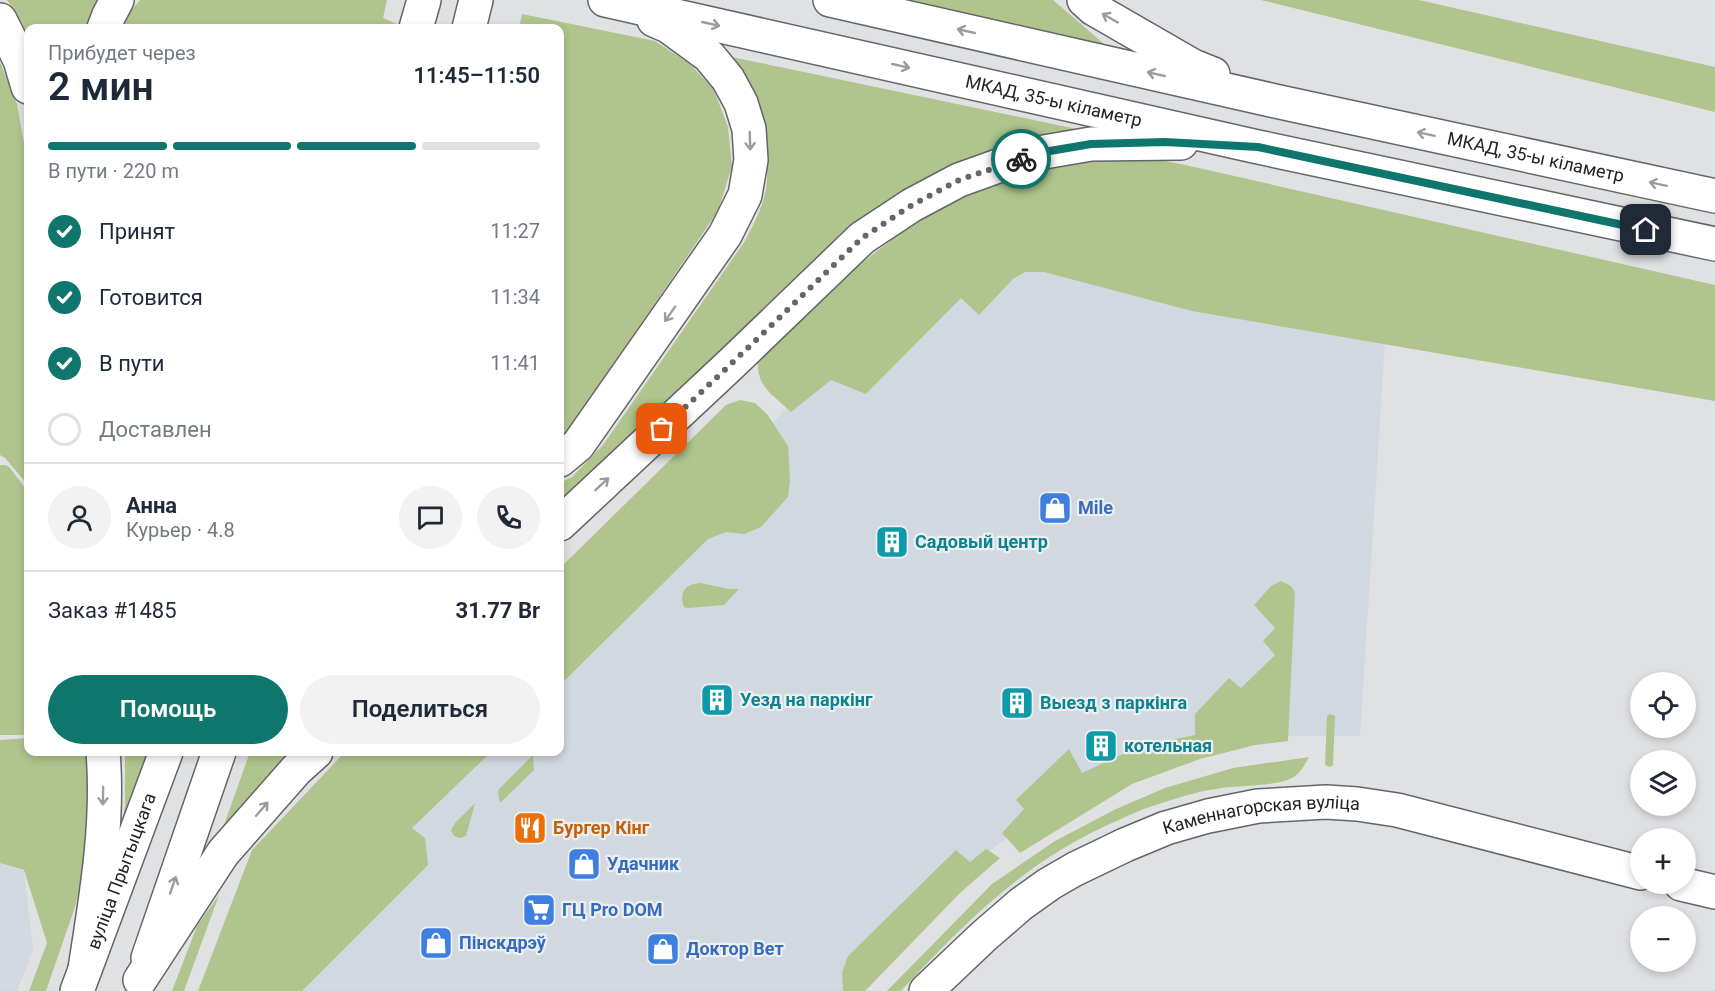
<!DOCTYPE html>
<html lang="ru">
<head>
<meta charset="utf-8">
<style>
  :root { --surface:#fff; --page:#f2f2f3; --text:#1f2937; --muted:#747a83; --line:#e0e1e3; --accent:#0f766e }
  body { margin:0; font-family:Roboto,sans-serif; background:var(--page); color:var(--text); height:100vh; display:flex; flex-direction:column; font-size:22px; white-space:nowrap }
  * { box-sizing:border-box; margin:0 }
  p { font-size:20px; color:var(--muted) }
  .icon { flex:none; width:33px; height:33px; fill:none; stroke:currentColor; stroke-width:2; stroke-linecap:round; stroke-linejoin:round }
  .map { position:relative; flex:1; overflow:hidden }
  .details { position:absolute; left:24px; top:24px; width:540px; height:732px; display:flex; flex-direction:column; background:var(--surface); border-radius:12px; box-shadow:0 3px 9px #0003 }
  .details>* { flex:none }
  .buttons { position:absolute; left:1630px; top:672px; display:grid; gap:12px }
  .buttons a { display:grid; place-items:center; width:66px; height:66px; border-radius:50%; background:var(--surface); box-shadow:0 3px 9px #0003; font-size:30px }
  .pin { position:absolute; display:grid; place-items:center; width:51px; height:51px; color:#fff; margin:-26px; border-radius:12px; box-shadow:0 3px 9px #0006 }
  .courier { position:absolute; display:grid; place-items:center; width:60px; height:60px; margin:-30px; border:4px solid #0f766e; border-radius:50%; background:#fff; color:#222; box-shadow:0 2px 8px #0007 }
  .head em { font-style:normal; font-weight:600 }
  .head div { display:flex; flex-direction:column-reverse }
  .head { display:flex; align-items:center; justify-content:space-between; height:102px; padding:0 24px }
  h1 { font-size:39px; font-weight:600; line-height:45px }
  .bar { display:grid; grid-template-columns:repeat(4,1fr); gap:9px 6px; align-content:center; height:72px; padding:0 24px }
  .bar i { height:8px; border-radius:4px; background:var(--line) }
  .bar .on { background:var(--accent) }
  .bar p { grid-column:span 4 }
  .line { display:flex; align-items:center; gap:15px; padding:0 24px; border-top:2px solid var(--line) }
  .line div { flex:1 }
  .round { display:grid; place-items:center; flex:none; width:63px; height:63px; border-radius:32px; background:var(--page) }
  ol { padding:0 24px; list-style:none }
  li { display:flex; align-items:center; gap:18px; height:66px }
  li p { margin-inline-start:auto }
  li .icon { padding:6px; border-radius:50%; background:var(--accent); color:#fff; stroke-width:4 }
  li:last-child { color:var(--muted) }
  li i { width:33px; height:33px; border:3px solid var(--line); border-radius:50% }
  .button { display:flex; gap:12px; margin-top:auto; padding:12px 24px }
  .button a { flex:1; height:69px; border-radius:36px; background:var(--accent); color:#fff; font-size:24px; font-weight:600; line-height:69px; text-align:center }
  .button a+a { background:var(--page); color:var(--text) }
  .map>svg:first-child { display:block }
</style>
</head>
<body>
<div class="map">
<svg width="1715" height="991" viewBox="0 0 1715 991">
  <rect width="100%" height="100%" fill="#e0e1e3"/>
  <g fill="#d1d8e0">
    <path d="M975,247L1388,294L1360,736H1272L1209,745L1046,809L972,864L847,991H205L443,752H560V635L923,272Z"/>
    <path d="M0,863L24,871L33,950L17,991H0Z"/>
  </g>
  <g fill="#afc58d">
    <path d="M7,0H102L90,28H28V40L22,23Z"/>
    <path d="M140,0H387L383,18L399,25L398,28H121L124,19Z"/>
    <path d="M907,0H1053L1110,49Z"/>
    <path d="M1261,0H1419L1715,67V112Z"/>
    <path d="M522,14L655,41L690,64L714,90L728,127L732,166L718,211L565,435L560,440V28H519Z"/>
    <path d="M727,56L1091,132L940,177L560,509V483L572,477L603,445L745,241C755,222 766,201 767,180C769,139 743,93 727,56Z"/>
    <path d="M0,62L17,104L28,166V485L5,458L0,455Z"/>
    <path d="M1113,158H1147L1181,164L1715,285V401L1192,311L1044,272H1025L1013,279L979,315L961,298L866,394L831,380L791,412C773,395 756,387 758,360L826,290L906,229L952,201L987,185L1026,173L1066,163Z"/>
    <path d="M740,400L755,403L767,414L788,446L790,481L788,497L761,527L744,534L726,532L708,539L560,685V568L726,405Z"/>
    <path d="M0,465H6L10,468L28,492V735H0Z"/>
    <path d="M1281,581L1291,586L1295,592L1288,741L1255,745L1200,759L1132,784L1020,853L1002,833L1024,809L1016,800L1069,749L1082,773L1138,747L1195,735V714L1229,678L1241,688L1275,655L1263,641L1275,628L1254,605L1271,586Z"/>
    <path d="M701,583L729,589H739L724,605L688,608L684,607C679,592 685,584 701,583Z"/>
    <path d="M1330,714L1335,716L1333,765L1330,767L1325,765L1327,716Z"/>
    <path d="M28,738V752H92L93,830L75,907L46,991H29L47,943L24,870L0,863V740Z"/>
    <path d="M125,752H154L118,852L125,805Z"/>
    <path d="M250,752H302L224,825Z"/>
    <path d="M345,752H491L412,828L425,838L428,865L302,991H198L252,850Z"/>
    <path d="M533,755L534,770L500,803L498,793L499,789Z"/>
    <path d="M1309,757C1305,764 1300,774 1292,778C1275,787 1236,785 1216,789C1194,792 1171,800 1150,807C1140,810 1130,815 1121,819C1030,857 967,920 901,991H887L992,884L1055,841L1116,809L1165,788L1233,768Z"/>
    <path d="M475,803L466,836L460,838L454,836L451,830L455,823Z"/>
    <path d="M986,849L1000,858L961,892L865,991H843L842,973L848,956L956,850L970,862Z"/>
    <path d="M219,895L184,991H172L197,926Z"/>
  </g>
  <g fill="none" stroke-linecap="round" stroke-linejoin="round">
    <defs>
      <g id="major">
        <path d="M1681,884L1715,892"/>
        <path d="M148,958L219,752"/>
        <path id="s1" d="M77,991L166,752"/>
        <path id="s2" d="M926,991L984,936L1021,904L1049,884L1075,869L1125,845L1166,828L1208,816L1258,806L1326,802L1357,804L1397,810L1641,873"/>
      </g>
      <g id="highway">
        <path id="s3" d="M605,0L1258,147L1715,244"/>
        <path id="s4" d="M830,0L1275,101L1715,196"/>
        <path d="M1084,0L1094,9L1193,66L1213,74"/>
        <path d="M0,20L20,60L28,87"/>
        <path d="M104,28L109,15L117,0"/>
        <path d="M416,28L424,0"/>
        <path d="M469,28L476,0"/>
        <path d="M560,460L578,445L725,235L745,195L751,160L749,129L741,103L728,79L709,56L668,26L654,20"/>
        <path d="M560,524L730,365L862,238L912,205L959,180L998,166L1044,152L1091,144L1181,143"/>
        <path d="M85,969C96,898 109,824 103,752"/>
        <path d="M140,980L223,853L296,770L316,752"/>
      </g>
    </defs>
    <use href="#major" stroke="#646567" stroke-width="36"/>
    <use href="#highway" stroke="#646567" stroke-width="36"/>
    <use href="#major" stroke="#fff" stroke-width="33"/>
    <use href="#highway" stroke="#fff" stroke-width="33"/>
  </g>
  <defs><path id="oneway-shaft" d="M-6 0H5M1.5-3L5.5 0L1.5 3" fill="none" stroke-width="1.6" stroke-linecap="round" stroke-linejoin="round" transform="scale(1.5)"/></defs>
  <g stroke="#9c9c9c">
    <use href="#oneway-shaft" transform="translate(1110 18) rotate(-150)"/>
    <use href="#oneway-shaft" transform="translate(711 24) rotate(13)"/>
    <use href="#oneway-shaft" transform="translate(966 31) rotate(-167)"/>
    <use href="#oneway-shaft" transform="translate(901 66) rotate(13)"/>
    <use href="#oneway-shaft" transform="translate(1156 74) rotate(-167)"/>
    <use href="#oneway-shaft" transform="translate(1426 134) rotate(-168)"/>
    <use href="#oneway-shaft" transform="translate(750 141) rotate(88)"/>
    <use href="#oneway-shaft" transform="translate(1658 184) rotate(-168)"/>
    <use href="#oneway-shaft" transform="translate(670 314) rotate(125)"/>
    <use href="#oneway-shaft" transform="translate(602 484) rotate(-43)"/>
    <use href="#oneway-shaft" transform="translate(103 796) rotate(91)"/>
    <use href="#oneway-shaft" transform="translate(262 809) rotate(-49)"/>
    <use href="#oneway-shaft" transform="translate(173 885) rotate(-71)"/>
  </g>
  <g fill="none" stroke-linecap="round" stroke-linejoin="round">
    <path stroke="#646667" stroke-width="6" stroke-dasharray="0 10.8" d="M662,429L730,365L862,238L912,205L959,180L1021,159"/>
    <path stroke="#0f766e" stroke-width="8" d="M1021,159L1044,152L1091,144L1165,142L1258,147L1646,230"/>
  </g>
  <defs>
    <symbol id="shop-square" viewBox="-11 -11 22 22"><rect x="-9" y="-9" width="18" height="18" rx="4" fill="#3f7fe0" stroke="#edeff1"/><path d="M-5-2.5h2.3a2.7 3.5 0 0 1 5.4 0H5L5.5 6h-11ZM-1.5-2.5h3a1.5 2.3 0 0 0-3 0Z" fill="#fff"/></symbol>
    <symbol id="building-square" viewBox="-11 -11 22 22"><rect x="-9" y="-9" width="18" height="18" rx="4" fill="#0f9aa8" stroke="#edeff1"/><path d="M-4-6H4V6H1V3H-1V6H-4ZM-2.5-4.3h1.7v1.8h-1.7ZM.8-4.3h1.7v1.8H.8ZM-2.5-1h1.7V.8h-1.7ZM.8-1h1.7V.8H.8Z" fill="#fff"/></symbol>
    <symbol id="restaurant-square" viewBox="-11 -11 22 22"><rect x="-9" y="-9" width="18" height="18" rx="4" fill="#e8710a" stroke="#edeff1"/><path d="M-5-6h1v4h1v-4h1v4h1v-4h1v5L-1.5 .5V6h-2V.5L-5-1ZM5-6V6H3V1.5H1.5Q1.5-4 5-6Z" fill="#fff"/></symbol>
    <symbol id="supermarket-square" viewBox="-11 -11 22 22"><rect x="-9" y="-9" width="18" height="18" rx="4" fill="#3f7fe0" stroke="#edeff1"/><path d="M-6-5.5h2.5l.6 2H6L4.5 2H-2.5L-4.4-4H-6ZM-1.5 3.2a1.3 1.3 0 1 0 .1 0ZM3 3.2a1.3 1.3 0 1 0 .1 0Z" fill="#fff"/></symbol>
  </defs>
  <g fill-rule="evenodd">
    <use href="#shop-square" x="1036" y="489" width="38" height="38"/>
    <use href="#building-square" x="873" y="523" width="38" height="38"/>
    <use href="#building-square" x="698" y="681" width="38" height="38"/>
    <use href="#building-square" x="998" y="684" width="38" height="38"/>
    <use href="#building-square" x="1082" y="727" width="38" height="38"/>
    <use href="#restaurant-square" x="511" y="809" width="38" height="38"/>
    <use href="#shop-square" x="565" y="845" width="38" height="38"/>
    <use href="#supermarket-square" x="520" y="891" width="38" height="38"/>
    <use href="#shop-square" x="417" y="924" width="38" height="38"/>
    <use href="#shop-square" x="644" y="930" width="38" height="38"/>
  </g>
  <g text-anchor="middle" stroke-width="4.5" stroke-linejoin="round" paint-order="stroke">
    <g font-size="18" fill="#222324" stroke="#edeff1">
      <text dy="6" stroke="none"><textPath href="#s3" startOffset="460">МКАД, 35-ы кіламетр</textPath></text>
      <text dy="6" stroke="none"><textPath href="#s4" startOffset="723">МКАД, 35-ы кіламетр</textPath></text>
      <text dy="6" stroke="none"><textPath href="#s2" startOffset="390">Каменнагорская вуліца</textPath></text>
      <text dy="6" stroke="none"><textPath href="#s1" startOffset="128">вуліца Прытыцкага</textPath></text>
    </g>
    <g font-size="18" font-weight="bold" fill="#366cbe" stroke="#edeff1" text-anchor="start">
      <text x="1078" y="514">Mile</text>
      <text x="607" y="870">Удачник</text>
      <text x="562" y="916">ГЦ Pro DOM</text>
      <text x="459" y="949">Пінскдрэў</text>
      <text x="686" y="955">Доктор Вет</text>
    </g>
    <g font-size="18" font-weight="bold" fill="#0d838f" stroke="#edeff1" text-anchor="start">
      <text x="915" y="548">Садовый центр</text>
      <text x="740" y="706">Уезд на паркінг</text>
      <text x="1040" y="709">Выезд з паркінга</text>
      <text x="1124" y="752">котельная</text>
    </g>
    <g font-size="18" font-weight="bold" fill="#c56008" stroke="#edeff1" text-anchor="start">
      <text x="553" y="834">Бургер Кінг</text>
    </g>
  </g>
</svg>
<div class="buttons">
<a><svg class="icon" aria-label="locate" viewBox="0 0 24 24"><circle cx="12" cy="12" r="6"/><path d="M12 2v4M12 18v4M2 12h4M18 12h4"/></svg></a>
<a><svg class="icon" aria-label="layers" viewBox="0 0 24 24"><path d="M12 4l9 5-9 5-9-5zM3 14l9 5 9-5"/></svg></a>
<a>+</a>
<a>−</a>
</div>
<div class="pin" style="left:662px;top:429px;background:#ea580c"><svg class="icon" aria-label="bag" viewBox="0 0 24 24"><path d="M5 8h14l-1 12H6zM9 8a3 3 0 0 1 6 0"/></svg></div>
<div class="pin" style="left:1646px;top:230px;background:#1f2937"><svg class="icon" aria-label="home" viewBox="0 0 24 24"><path d="M3 11l9-7 9 7M6 9v11h12V9"/></svg></div>
<div class="courier" style="left:1021px;top:159px"><svg class="icon" aria-label="bike" viewBox="0 0 24 24"><circle cx="6" cy="16" r="4"/><circle cx="18" cy="16" r="4"/><path d="M6 16l4-8h5l3 8M10 8l3 8H6M13 5h3"/></svg></div>
<section class="details">
<div class="head"><div><h1>2 мин</h1><p>Прибудет через</p></div><em>11:45–11:50</em></div>
<div class="bar"><i class="on"></i><i class="on"></i><i class="on"></i><i></i><p>В пути · 220 m</p></div>
<ol>
<li><svg class="icon" aria-label="check" viewBox="0 0 24 24"><path d="M5 12l5 5 9-10"/></svg>Принят<p>11:27</p></li>
<li><svg class="icon" aria-label="check" viewBox="0 0 24 24"><path d="M5 12l5 5 9-10"/></svg>Готовится<p>11:34</p></li>
<li><svg class="icon" aria-label="check" viewBox="0 0 24 24"><path d="M5 12l5 5 9-10"/></svg>В пути<p>11:41</p></li>
<li><i></i>Доставлен</li>
</ol>
<div class="line" style="height:108px"><a class="round"><svg class="icon" aria-label="person" viewBox="0 0 24 24"><circle cx="12" cy="8" r="4"/><path d="M4 21q1-7 8-7t8 7"/></svg></a><div><b>Анна</b><p>Курьер · 4.8</p></div><a class="round"><svg class="icon" aria-label="chat" viewBox="0 0 24 24"><path d="M4 5h16v11H9l-5 4z"/></svg></a><a class="round"><svg class="icon" aria-label="phone" viewBox="0 0 24 24"><path d="M5 4h4l2 5-3 2q2 4 5 5l2-3 5 2v4C11 20 4 13 5 4z"/></svg></a></div>
<div class="line" style="height:78px"><div>Заказ #1485</div><b>31.77 Br</b></div>
<div class="button"><a>Помощь</a><a>Поделиться</a></div>
</section>
</div>
</body>
</html>
